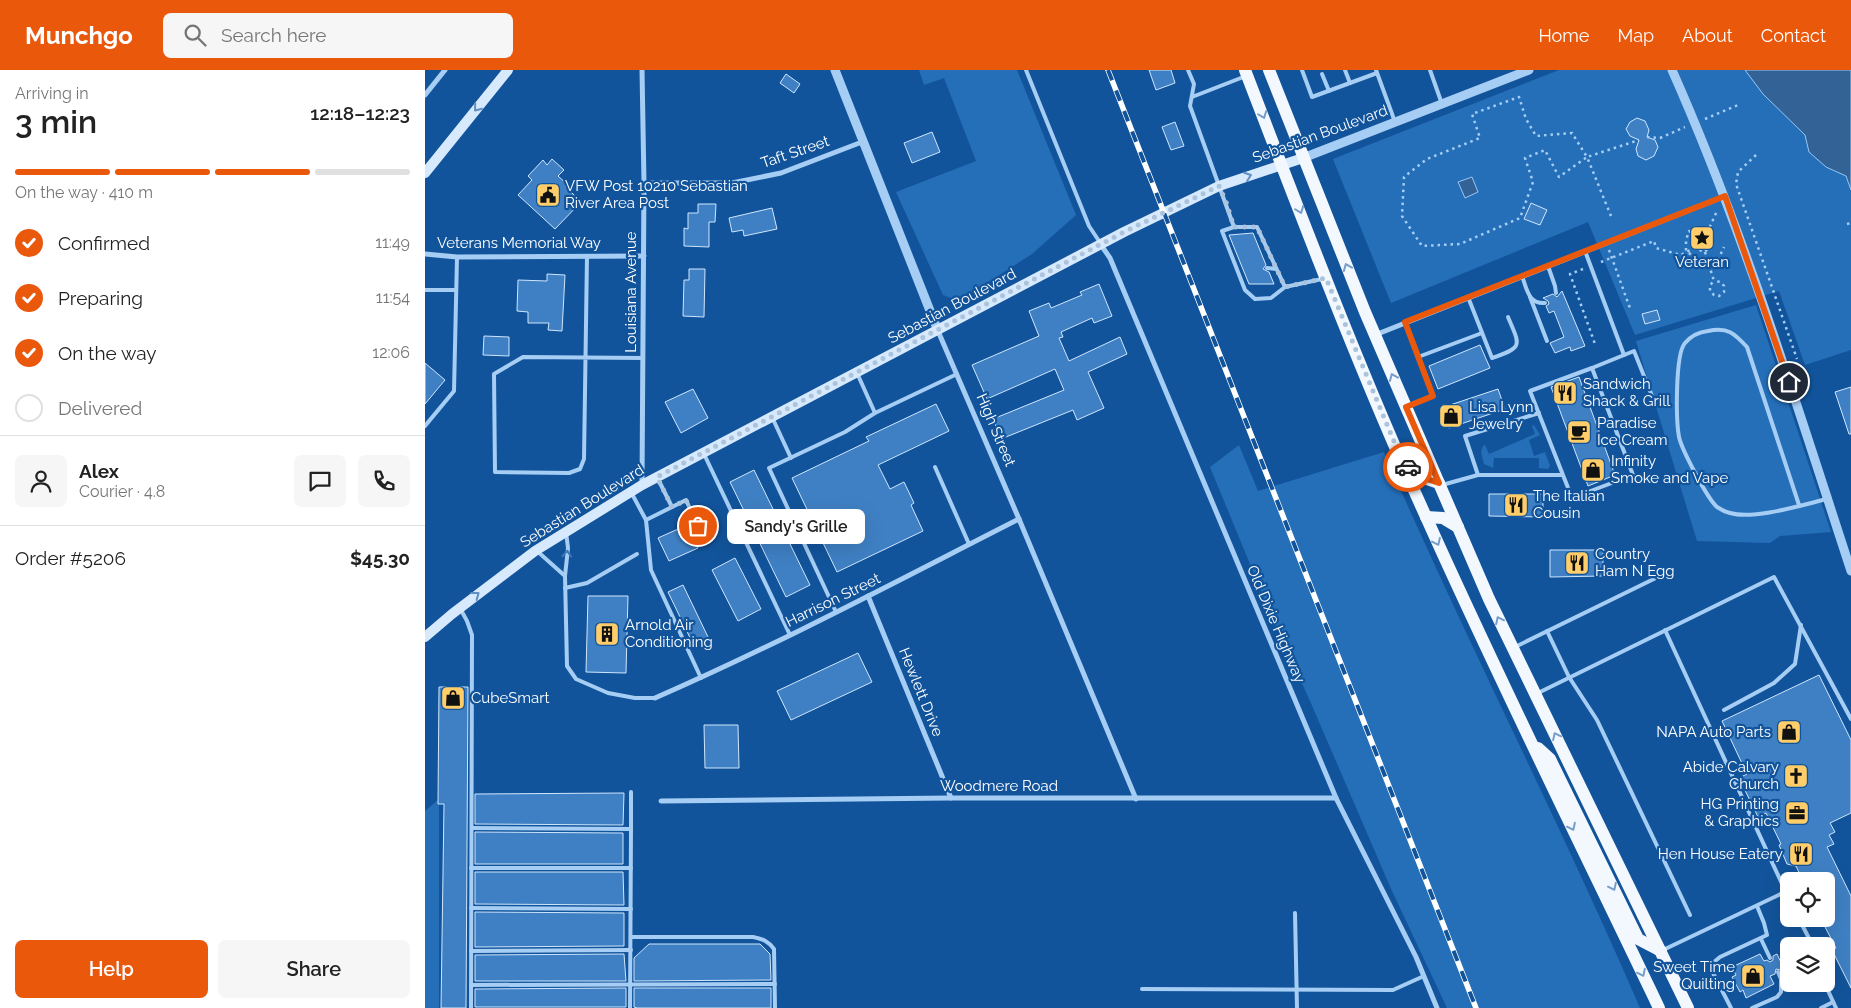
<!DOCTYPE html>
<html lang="en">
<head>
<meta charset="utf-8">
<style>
  :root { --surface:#fff; --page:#f6f6f6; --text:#222; --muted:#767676; --line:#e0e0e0; --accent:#ea580c }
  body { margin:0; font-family:Raleway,sans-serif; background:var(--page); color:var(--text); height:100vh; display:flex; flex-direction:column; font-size:19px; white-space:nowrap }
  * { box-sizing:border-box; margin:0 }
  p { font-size:16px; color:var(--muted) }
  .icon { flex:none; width:28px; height:28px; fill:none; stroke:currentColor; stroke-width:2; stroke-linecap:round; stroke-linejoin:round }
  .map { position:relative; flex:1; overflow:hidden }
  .side { display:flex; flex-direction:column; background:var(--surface); width:425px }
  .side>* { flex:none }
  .controls { position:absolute; left:1355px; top:802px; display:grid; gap:10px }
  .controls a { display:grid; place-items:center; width:55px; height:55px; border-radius:8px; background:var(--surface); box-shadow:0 5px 20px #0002; font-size:25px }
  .pin { position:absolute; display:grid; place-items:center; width:42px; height:42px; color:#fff; margin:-21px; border:2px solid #fff; border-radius:50%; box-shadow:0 1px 5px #0007 }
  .courier { position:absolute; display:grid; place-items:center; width:50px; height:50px; margin:-25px; border:4px solid #ea580c; border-radius:50%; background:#fff; color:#222; box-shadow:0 1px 6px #0007 }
  .bubble { position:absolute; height:35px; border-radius:8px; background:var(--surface); box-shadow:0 5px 20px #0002; font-size:16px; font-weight:600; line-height:35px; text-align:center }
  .headline em { font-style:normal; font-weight:600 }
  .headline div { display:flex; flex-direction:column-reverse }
  .headline { display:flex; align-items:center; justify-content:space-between; height:85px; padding:0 15px }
  h1 { font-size:32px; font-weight:600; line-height:38px }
  .bar { display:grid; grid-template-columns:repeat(4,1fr); gap:8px 5px; align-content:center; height:60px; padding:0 15px }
  .bar i { height:6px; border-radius:4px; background:var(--line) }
  .bar .current { background:var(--accent) }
  .bar p { grid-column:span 4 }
  .line { display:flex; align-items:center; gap:12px; padding:0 15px; border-top:1px solid var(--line) }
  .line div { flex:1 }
  .round { display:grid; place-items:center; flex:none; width:52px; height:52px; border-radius:8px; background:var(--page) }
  ol { padding:0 15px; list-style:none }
  li { display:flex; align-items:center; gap:15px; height:55px }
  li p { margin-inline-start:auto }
  li .icon { padding:5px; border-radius:50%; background:var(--accent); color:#fff; stroke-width:4 }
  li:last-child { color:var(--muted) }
  li i { width:28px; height:28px; border:2px solid var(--line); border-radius:50% }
  .primary-button { display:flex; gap:10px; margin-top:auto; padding:10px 15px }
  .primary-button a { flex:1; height:58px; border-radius:8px; background:var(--accent); color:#fff; font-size:20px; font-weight:600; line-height:58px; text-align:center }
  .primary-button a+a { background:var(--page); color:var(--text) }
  header { display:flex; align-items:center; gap:30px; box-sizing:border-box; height:70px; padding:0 25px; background:var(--accent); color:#fff }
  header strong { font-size:24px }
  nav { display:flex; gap:28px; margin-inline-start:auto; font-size:18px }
  .search { width:350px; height:45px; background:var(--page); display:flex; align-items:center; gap:12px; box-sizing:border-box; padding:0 18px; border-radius:8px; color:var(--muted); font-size:19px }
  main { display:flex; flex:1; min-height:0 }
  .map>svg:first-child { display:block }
</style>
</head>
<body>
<header>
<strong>Munchgo</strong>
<div class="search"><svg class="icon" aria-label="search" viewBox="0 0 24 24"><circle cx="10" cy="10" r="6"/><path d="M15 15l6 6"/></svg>Search here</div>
<nav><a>Home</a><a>Map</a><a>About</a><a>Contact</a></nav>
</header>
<main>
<section class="side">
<div class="headline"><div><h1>3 min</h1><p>Arriving in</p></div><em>12:18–12:23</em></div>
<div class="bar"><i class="current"></i><i class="current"></i><i class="current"></i><i></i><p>On the way · 410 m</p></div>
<ol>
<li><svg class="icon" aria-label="check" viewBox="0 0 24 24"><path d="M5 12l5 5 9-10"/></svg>Confirmed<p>11:49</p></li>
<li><svg class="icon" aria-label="check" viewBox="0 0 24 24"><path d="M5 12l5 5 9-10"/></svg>Preparing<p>11:54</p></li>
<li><svg class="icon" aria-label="check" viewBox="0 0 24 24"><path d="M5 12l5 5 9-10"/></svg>On the way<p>12:06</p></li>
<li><i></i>Delivered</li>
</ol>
<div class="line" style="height:90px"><a class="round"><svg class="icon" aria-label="person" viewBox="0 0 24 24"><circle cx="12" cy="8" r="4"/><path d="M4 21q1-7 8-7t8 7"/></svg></a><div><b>Alex</b><p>Courier · 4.8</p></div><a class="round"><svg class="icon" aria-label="chat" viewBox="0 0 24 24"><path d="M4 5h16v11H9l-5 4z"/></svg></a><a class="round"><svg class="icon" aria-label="phone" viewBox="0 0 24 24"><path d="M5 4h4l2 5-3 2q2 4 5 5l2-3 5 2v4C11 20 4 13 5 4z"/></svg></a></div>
<div class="line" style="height:65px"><div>Order #5206</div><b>$45.30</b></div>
<div class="primary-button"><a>Help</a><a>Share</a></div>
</section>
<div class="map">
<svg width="1426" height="938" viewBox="0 0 1426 938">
  <rect width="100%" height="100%" fill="#12549b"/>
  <g fill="#256fb9">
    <path d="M494,0H592L651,145L607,184L534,231L518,225L471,122L551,91L519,8L499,15Z"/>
    <path d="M1134,0H1320L1338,24L1380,65L1384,82L1401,97L1421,106L1426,120V280L1380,295L1354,221L1210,265L1163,152L966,233L908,89Z"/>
    <path d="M1331,235L1406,462L1355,466L1345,473L1272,471L1211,271Z"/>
    <path d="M1109,355L1115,365L1104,370L1109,386L1120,382L1125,396L1123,399L1114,398V388H1069L1068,398L1059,394L1056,382L1058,376L1060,375L1064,384L1110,364L1107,356Z"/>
    <path d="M814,375L833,421L959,382C1040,569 1134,750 1215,938H1022L967,821L885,631L846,545L785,397Z"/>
    <path d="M14,729V938H0V741Z"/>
  </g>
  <g fill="#336396" stroke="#98c8f7">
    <path d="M1320,0H1426V120L1421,106L1401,97L1384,82L1380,65L1338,24Z"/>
    <path d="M1047,107L1053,122L1040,128L1033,112Z"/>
  </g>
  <g fill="#3f80c4" stroke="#cfe6fd">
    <path d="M724,0H746L750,13L731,20Z"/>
    <path d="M361,4L375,14L369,23L355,13Z"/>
    <path d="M1212,48L1220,51L1224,60L1222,67L1230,70L1233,77L1229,86L1221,90L1213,86L1211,79L1214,70L1205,66L1201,59L1205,52Z"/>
    <path d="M750,52L759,76L746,80L737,57Z"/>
    <path d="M507,62L515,82L487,93L479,73Z"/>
    <path d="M127,89L139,100L133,106L142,114L140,116L156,132L130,159L93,125L107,110L103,106L118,90L122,95Z"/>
    <path d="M1106,133L1122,140L1115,155L1099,149Z"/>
    <path d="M273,134H291L290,152H284V177L259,176V158L263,159V143H273Z"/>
    <path d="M347,138L352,159L319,166L318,160L307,162L304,148Z"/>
    <path d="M828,163L841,195L838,199L844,202L849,214H824L804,165Z"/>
    <path d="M264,199H280L279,247L258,246L259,210H264Z"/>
    <path d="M122,204L140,205L137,261L123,260L124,253H103V242L92,241L93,210L122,211Z"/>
    <path d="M674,214L687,246L669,253L667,248L636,262L638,267L634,268L644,291L695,267L702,284L663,302L679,338L652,350L648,340L576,369L568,349L639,320L630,299L562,329L547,295L614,266L604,241L624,233L626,238L657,225L655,222Z"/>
    <path d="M1137,221L1160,276L1146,281L1145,277L1130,283L1125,273L1139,267L1129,241L1124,243L1121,236L1124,234L1123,231L1118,228L1128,224L1132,227Z"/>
    <path d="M1232,240L1235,250L1220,254L1217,244Z"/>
    <path d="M59,266L84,267V286L58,285Z"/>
    <path d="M1055,275L1065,298L1013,319L1004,296Z"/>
    <path d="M0,293L20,310L0,334Z"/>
    <path d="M1154,307L1190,405L1163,416L1126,317Z"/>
    <path d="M1426,317V364H1424L1410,322Z"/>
    <path d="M268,319L283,348L256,363L240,332Z"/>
    <path d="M1073,319L1080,339L1024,358L1016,338Z"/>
    <path d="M511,334L524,361L453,395L465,419L479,412L489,433L486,435L498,461L412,502L367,408L444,371L441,367Z"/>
    <path d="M329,400L385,515L361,527L305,412Z"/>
    <path d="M1064,424H1118V447L1064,446Z"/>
    <path d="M262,455L273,478L244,491L233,468Z"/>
    <path d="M1125,480H1178V506L1125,507Z"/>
    <path d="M310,488L336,539L313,551L287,500Z"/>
    <path d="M258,515L283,567L268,574L243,522Z"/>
    <path d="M163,526H203L201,603L161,602Z"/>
    <path d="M433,583L447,612L366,650L352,621Z"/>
    <path d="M1394,605L1426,670V743L1405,753L1410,762L1404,765L1409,774L1402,777L1426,826V918L1407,880L1411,878L1399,855L1403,854L1401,851V811H1378L1371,796L1362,794L1354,775L1356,774L1341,743L1333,747L1314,708L1322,704L1297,651Z"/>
    <path d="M14,617H43L41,938H16L19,734H13Z"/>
    <path d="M279,655H313L314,698H280Z"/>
    <path d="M199,723L198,755L50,754V724Z"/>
    <path d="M50,762L198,763V794H50Z"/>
    <path d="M50,802H198L199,835L50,834Z"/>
    <path d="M50,842L199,843V876L50,877Z"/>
    <path d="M224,874H335L345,884L346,910L209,911V888Z"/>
    <path d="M199,884L201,911H50V885Z"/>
    <path d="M1335,884L1339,891L1342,890L1345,892L1348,890V886L1352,884L1359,899L1356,900L1351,899L1350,904L1345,906L1349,914L1321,928L1318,920L1315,922L1307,907L1311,905L1307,897Z"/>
    <path d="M201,918V937H50V919Z"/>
    <path d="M209,918H346V938H212L209,937Z"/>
  </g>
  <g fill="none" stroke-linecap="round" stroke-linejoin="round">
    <g stroke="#a6cdf4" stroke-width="2.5" stroke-dasharray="2.5 4" stroke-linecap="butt">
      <path d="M1280,49L1313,35"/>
      <path d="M1222,67L1235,68L1260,57"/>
      <path d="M1331,85L1313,102L1311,114L1372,289"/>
      <path d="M1186,146L1162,87L1134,107L1120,80L1100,88L1108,112L1095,148L1035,174L997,176L977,146L979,107L1002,89L1055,68L1047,44L1094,27L1101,49L1111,66L1147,63L1162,87L1214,70"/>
      <path d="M1422,154L1426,153"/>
      <path d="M1282,163L1287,173L1280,182L1269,178L1271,166Z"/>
      <path d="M1282,163L1292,141"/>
      <path d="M1271,166L1264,161L1261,170V181L1271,188L1292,192L1299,177"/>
      <path d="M1184,180L1206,241"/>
      <path d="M1280,182L1289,211L1285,215V221L1289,225L1294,226L1299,222V216L1296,212L1289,211"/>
      <path d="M1176,192L1229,171L1231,178L1256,185L1269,178"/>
      <path d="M1158,199L1145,204L1170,274"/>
    </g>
    <g stroke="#a6cdf4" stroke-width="4">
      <path d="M601,0L664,156L676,174"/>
      <path d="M763,0L769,14L765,36L809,157L797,161L820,220L830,229L846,228L860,217L832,157H809"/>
      <path d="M877,0L887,27L952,3"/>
      <path d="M920,0L925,13"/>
      <path d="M951,0L970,52"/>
      <path d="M1005,0L1017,34"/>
      <path d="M897,4L904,21"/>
      <path d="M767,27L821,6"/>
      <path d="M1160,181L1199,285"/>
      <path d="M162,186L159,389L155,399L144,403L70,402L69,304L98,287L218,288"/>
      <path d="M1123,196L1130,216L1131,223"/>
      <path d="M842,198L851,199"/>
      <path d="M1097,206C1102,219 1103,234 1120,233"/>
      <path d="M860,217L897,209"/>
      <path d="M0,220H30"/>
      <path d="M1043,227L1067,288C1099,277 1095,276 1083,247"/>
      <path d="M1105,227L1122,271"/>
      <path d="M980,252L1008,326L983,336"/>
      <path d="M993,287L1057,263"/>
      <path d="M1167,298L1208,405L1147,428L1105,321Z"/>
      <path d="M1167,298L1209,281L1229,331"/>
      <path d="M432,303L450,343"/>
      <path d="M1114,343L1040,366L1053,405H1137"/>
      <path d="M347,347L366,388"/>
      <path d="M0,356L29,321L32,187"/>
      <path d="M279,384L365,565"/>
      <path d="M510,397L544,474"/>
      <path d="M233,409L247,437"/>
      <path d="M1017,415L1053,405"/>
      <path d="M206,422L221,450"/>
      <path d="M1374,435L1322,277C1309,263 1303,257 1283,261C1274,262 1266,266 1260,273C1250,284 1251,351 1254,367C1257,380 1282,428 1292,437C1295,439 1301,442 1305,443C1329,450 1377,435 1402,429"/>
      <path d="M141,462L143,478L140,506L142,596L151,609L183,623L210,628H230"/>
      <path d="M112,481L140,506"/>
      <path d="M140,518L162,513L212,484"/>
      <path d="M36,540L42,551L47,565L46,938"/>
      <path d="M411,542L344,398L420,362L450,343L532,304"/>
      <path d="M1240,560L1364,829"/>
      <path d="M1122,561L1144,607L1172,650L1265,845"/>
      <path d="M1090,577L1239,504"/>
      <path d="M276,608L226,500L221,450L261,430L279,469"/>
      <path d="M1113,623L1349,507L1426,649"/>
      <path d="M1299,640L1349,613L1370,594L1376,555"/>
      <path d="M206,722V759"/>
      <path d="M47,758L206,759L205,938"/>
      <path d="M46,798H206"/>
      <path d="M46,838L206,839"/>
      <path d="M870,843L872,938"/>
      <path d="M1374,849L1388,876"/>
      <path d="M206,867H328C338,869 343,871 349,879L350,938"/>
      <path d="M1336,869L1345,888"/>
      <path d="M1238,880L1360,822"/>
      <path d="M46,881L206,880"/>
      <path d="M1400,914L1411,938"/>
      <path d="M46,915L350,914"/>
      <path d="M717,919L968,920L999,906"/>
      <path d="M1306,938L1287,901L1289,892L1295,887L1342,865L1339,853L1332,836"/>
      <path d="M1327,938L1352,927L1356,922V909L1353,902"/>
      <path d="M1396,938L1408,932"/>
    </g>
    <g stroke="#a6cdf4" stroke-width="5">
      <path d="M217,0L219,113L217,414"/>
      <path d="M0,25L20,0"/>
      <path d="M219,113H307L356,103L437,72"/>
      <path d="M676,175L685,188L911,728L991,887L1012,938"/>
      <path d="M0,184L32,187L219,186"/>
      <path d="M513,261L594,449L711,729"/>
      <path d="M950,265L1300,126"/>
      <path d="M443,526L526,728"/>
      <path d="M230,628C354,574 474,510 594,449"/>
      <path d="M236,731L526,728H911"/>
    </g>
    <g stroke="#a6cdf4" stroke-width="9">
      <path d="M410,0L513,261"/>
      <path d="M1247,0C1319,162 1371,333 1426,501"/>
      <path d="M878,88L1104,0"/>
    </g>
    <g stroke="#d6e9fd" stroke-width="10">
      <path d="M0,103L83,0"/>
      <path d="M0,567L27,544L110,481L217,415L699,162L794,116L878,88"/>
    </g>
    <g stroke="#f3f8ff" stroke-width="12">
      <path d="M820,0C878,151 935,302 1002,449C1076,614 1156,775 1234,938"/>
      <path d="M844,0L940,242L1064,529L1263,938"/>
      <path d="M980,394L996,407L1014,413"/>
      <path d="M1001,447L1018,448L1033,457"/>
      <path d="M1113,678L1125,689L1213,869L1236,881"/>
    </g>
    <defs>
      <path id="rail" d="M683,0L1051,938"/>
    </defs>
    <use href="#rail" stroke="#fff" stroke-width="5.5"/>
    <use href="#rail" stroke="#12549b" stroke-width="4" stroke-dasharray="11" stroke-linecap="butt"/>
  </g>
  <defs><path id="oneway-chevron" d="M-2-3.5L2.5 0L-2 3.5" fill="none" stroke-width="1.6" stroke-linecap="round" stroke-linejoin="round" transform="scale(1.25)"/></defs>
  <g stroke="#6090c2">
    <use href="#oneway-chevron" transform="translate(52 38) rotate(129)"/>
    <use href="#oneway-chevron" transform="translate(823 106) rotate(-20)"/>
    <use href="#oneway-chevron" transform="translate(51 525) rotate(-37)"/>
  </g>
  <g stroke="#779ec8">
    <use href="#oneway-chevron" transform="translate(838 45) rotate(69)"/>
    <use href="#oneway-chevron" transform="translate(875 140) rotate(69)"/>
    <use href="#oneway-chevron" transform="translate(922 197) rotate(-112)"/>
    <use href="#oneway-chevron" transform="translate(968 307) rotate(-113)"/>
    <use href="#oneway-chevron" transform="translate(1012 472) rotate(65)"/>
    <use href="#oneway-chevron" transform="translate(1074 550) rotate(-116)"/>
    <use href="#oneway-chevron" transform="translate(1131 666) rotate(-116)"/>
    <use href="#oneway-chevron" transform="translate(1147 757) rotate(64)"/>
    <use href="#oneway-chevron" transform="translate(1188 817) rotate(64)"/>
    <use href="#oneway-chevron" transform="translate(1217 903) rotate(64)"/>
  </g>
  <use stroke="#3e78b6" href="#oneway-chevron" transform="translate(142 484) rotate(-87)"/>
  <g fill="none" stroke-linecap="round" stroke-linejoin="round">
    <path stroke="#acc3dc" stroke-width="5" stroke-dasharray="0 9" d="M273,456L261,430L247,437L232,407L699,162L794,116L801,132L809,157H832L860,217L901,208L978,393L983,397"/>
    <path stroke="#ea580c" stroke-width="6" d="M983,397L996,407L1014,413L981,337L1008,326L980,252L1300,126L1364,312"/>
  </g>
  <defs>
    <symbol id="civic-square" viewBox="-11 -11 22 22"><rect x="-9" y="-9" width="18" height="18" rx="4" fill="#ffcd69" stroke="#12549b"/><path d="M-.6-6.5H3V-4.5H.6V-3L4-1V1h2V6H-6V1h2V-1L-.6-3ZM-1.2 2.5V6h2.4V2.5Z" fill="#111"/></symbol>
    <symbol id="sight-square" viewBox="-11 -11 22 22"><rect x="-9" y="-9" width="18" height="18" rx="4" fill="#ffcd69" stroke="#12549b"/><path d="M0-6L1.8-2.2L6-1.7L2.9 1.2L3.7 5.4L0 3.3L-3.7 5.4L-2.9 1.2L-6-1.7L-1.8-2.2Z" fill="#111"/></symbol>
    <symbol id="restaurant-square" viewBox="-11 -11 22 22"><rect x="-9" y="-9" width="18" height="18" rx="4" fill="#ffcd69" stroke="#12549b"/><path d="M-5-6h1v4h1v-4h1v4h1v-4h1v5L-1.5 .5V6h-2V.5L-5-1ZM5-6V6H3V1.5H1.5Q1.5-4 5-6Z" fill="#111"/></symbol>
    <symbol id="shop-square" viewBox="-11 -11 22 22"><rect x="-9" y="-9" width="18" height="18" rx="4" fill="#ffcd69" stroke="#12549b"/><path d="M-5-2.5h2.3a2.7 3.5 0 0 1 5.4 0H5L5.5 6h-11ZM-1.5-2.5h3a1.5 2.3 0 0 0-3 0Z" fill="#111"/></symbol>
    <symbol id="cafe-square" viewBox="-11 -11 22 22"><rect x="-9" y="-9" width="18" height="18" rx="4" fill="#ffcd69" stroke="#12549b"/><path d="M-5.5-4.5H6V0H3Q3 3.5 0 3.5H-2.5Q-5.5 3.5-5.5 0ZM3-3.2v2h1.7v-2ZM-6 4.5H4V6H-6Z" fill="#111"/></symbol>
    <symbol id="building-square" viewBox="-11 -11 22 22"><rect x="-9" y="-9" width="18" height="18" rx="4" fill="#ffcd69" stroke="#12549b"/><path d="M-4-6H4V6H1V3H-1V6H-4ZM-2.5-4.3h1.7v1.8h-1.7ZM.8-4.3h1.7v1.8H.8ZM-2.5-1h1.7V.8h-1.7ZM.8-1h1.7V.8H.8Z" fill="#111"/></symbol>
    <symbol id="church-square" viewBox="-11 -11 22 22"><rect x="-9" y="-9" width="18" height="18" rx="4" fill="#ffcd69" stroke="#12549b"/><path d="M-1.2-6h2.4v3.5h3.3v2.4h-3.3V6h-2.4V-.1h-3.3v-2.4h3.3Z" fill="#111"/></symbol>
    <symbol id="office-square" viewBox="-11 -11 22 22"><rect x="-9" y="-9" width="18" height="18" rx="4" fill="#ffcd69" stroke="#12549b"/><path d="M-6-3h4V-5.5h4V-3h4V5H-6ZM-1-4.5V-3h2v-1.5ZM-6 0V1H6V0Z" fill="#111"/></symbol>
  </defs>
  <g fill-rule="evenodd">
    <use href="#civic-square" x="109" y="111" width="28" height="28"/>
    <use href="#sight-square" x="1263" y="154" width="28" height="28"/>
    <use href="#restaurant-square" x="1126" y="309" width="28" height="28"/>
    <use href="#shop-square" x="1012" y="332" width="28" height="28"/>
    <use href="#cafe-square" x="1140" y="348" width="28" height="28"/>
    <use href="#shop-square" x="1154" y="386" width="28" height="28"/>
    <use href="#restaurant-square" x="1077" y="421" width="28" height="28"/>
    <use href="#restaurant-square" x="1138" y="479" width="28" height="28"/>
    <use href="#building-square" x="168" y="550" width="28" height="28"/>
    <use href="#shop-square" x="14" y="614" width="28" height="28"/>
    <use href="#shop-square" x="1350" y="648" width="28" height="28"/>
    <use href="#church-square" x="1357" y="692" width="28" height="28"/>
    <use href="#office-square" x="1358" y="729" width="28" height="28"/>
    <use href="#restaurant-square" x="1362" y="770" width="28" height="28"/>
    <use href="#shop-square" x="1314" y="892" width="28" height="28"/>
  </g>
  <g text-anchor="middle" stroke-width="4.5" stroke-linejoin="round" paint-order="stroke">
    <g font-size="15" fill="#fff" stroke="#12549b">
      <text transform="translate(895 64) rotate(-20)" y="5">Sebastian Boulevard</text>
      <text transform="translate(370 82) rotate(-19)" y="5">Taft Street</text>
      <text x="94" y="178">Veterans Memorial Way</text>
      <text transform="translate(206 222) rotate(-90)" y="5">Louisiana Avenue</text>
      <text transform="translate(527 236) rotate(-28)" y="5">Sebastian Boulevard</text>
      <text transform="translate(571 360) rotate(67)" y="5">High Street</text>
      <text transform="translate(157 436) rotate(-32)" y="5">Sebastian Boulevard</text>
      <text transform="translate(408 530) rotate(-26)" y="5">Harrison Street</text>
      <text transform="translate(851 554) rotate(67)" y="5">Old Dixie Highway</text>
      <text transform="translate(496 622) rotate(68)" y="5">Hewlett Drive</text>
      <text x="574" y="721">Woodmere Road</text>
    </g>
    <g font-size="15" fill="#fff" stroke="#12549b" text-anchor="start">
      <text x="140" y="121">VFW Post 10210 Sebastian<tspan x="140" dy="17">River Area Post</tspan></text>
      <text x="1277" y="197" text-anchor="middle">Veteran</text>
      <text x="1158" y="319">Sandwich<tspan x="1158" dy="17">Shack &amp; Grill</tspan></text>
      <text x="1044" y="342">Lisa Lynn<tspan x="1044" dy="17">Jewelry</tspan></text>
      <text x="1172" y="358">Paradise<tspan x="1172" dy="17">Ice Cream</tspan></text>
      <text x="1186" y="396">Infinity<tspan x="1186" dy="17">Smoke and Vape</tspan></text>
      <text x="1108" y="431">The Italian<tspan x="1108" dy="17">Cousin</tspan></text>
      <text x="1170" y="489">Country<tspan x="1170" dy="17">Ham N Egg</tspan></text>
      <text x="200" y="560">Arnold Air<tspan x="200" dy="17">Conditioning</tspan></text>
      <text x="46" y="633">CubeSmart</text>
      <text x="1346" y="667" text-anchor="end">NAPA Auto Parts</text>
      <text x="1354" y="702" text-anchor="end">Abide Calvary<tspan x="1354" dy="17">Church</tspan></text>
      <text x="1354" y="739" text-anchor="end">HG Printing<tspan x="1354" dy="17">&amp; Graphics</tspan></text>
      <text x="1358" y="789" text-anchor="end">Hen House Eatery</text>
      <text x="1310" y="902" text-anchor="end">Sweet Time<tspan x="1310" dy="17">Quilting</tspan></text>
    </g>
  </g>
</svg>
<div class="controls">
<a><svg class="icon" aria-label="locate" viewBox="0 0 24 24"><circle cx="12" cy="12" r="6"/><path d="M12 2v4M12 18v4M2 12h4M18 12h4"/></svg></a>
<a><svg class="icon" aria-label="layers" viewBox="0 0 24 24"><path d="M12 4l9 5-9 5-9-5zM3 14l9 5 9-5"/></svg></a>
</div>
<div class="pin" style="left:273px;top:456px;background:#ea580c"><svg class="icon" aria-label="bag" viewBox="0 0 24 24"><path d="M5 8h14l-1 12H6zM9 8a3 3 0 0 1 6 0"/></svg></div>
<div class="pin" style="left:1364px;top:312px;background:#1f2937"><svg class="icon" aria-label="home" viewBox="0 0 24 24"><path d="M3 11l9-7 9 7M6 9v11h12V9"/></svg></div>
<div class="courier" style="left:983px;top:397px"><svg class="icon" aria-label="car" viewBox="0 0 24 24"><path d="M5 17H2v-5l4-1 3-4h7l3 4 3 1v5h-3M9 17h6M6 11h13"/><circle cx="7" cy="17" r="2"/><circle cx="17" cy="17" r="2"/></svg></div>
<div class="bubble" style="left:302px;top:439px;width:138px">Sandy's Grille</div>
</div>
</main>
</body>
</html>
